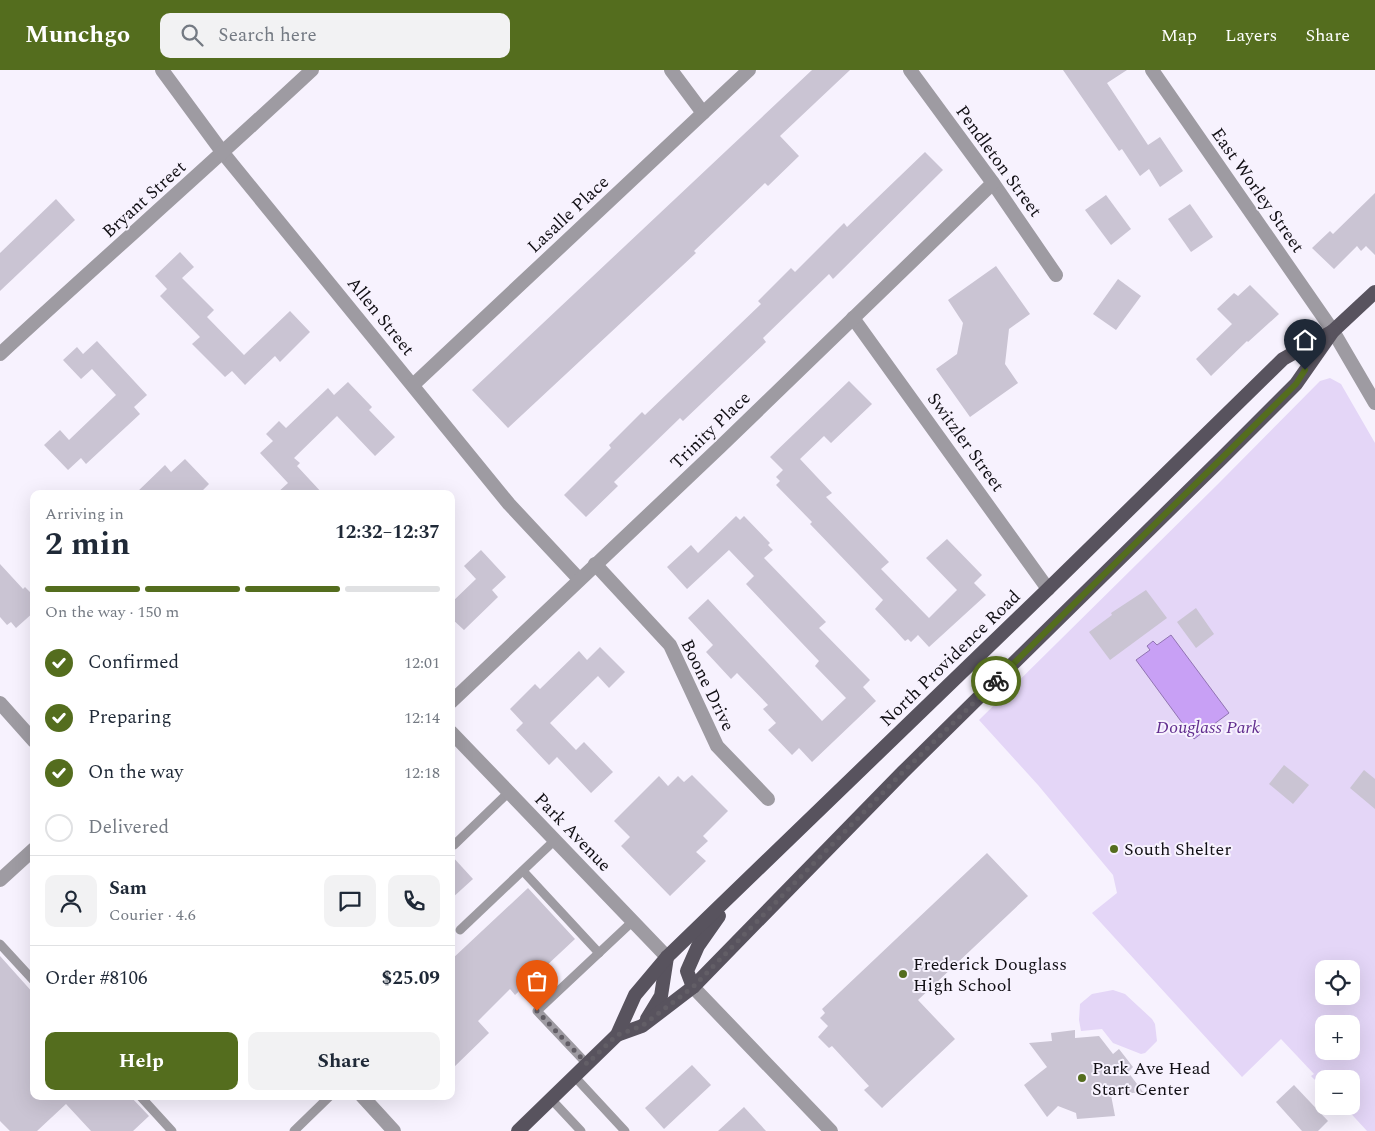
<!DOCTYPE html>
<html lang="en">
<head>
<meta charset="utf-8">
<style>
  :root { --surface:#fff; --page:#f2f2f3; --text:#1f2937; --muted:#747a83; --line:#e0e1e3; --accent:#546d1e }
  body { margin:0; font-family:Spectral,serif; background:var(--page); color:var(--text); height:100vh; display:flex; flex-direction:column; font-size:19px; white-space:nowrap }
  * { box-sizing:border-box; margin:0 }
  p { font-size:16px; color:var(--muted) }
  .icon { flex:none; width:28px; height:28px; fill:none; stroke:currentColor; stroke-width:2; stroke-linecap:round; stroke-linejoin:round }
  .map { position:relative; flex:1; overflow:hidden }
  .sheet { position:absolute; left:30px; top:420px; width:425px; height:610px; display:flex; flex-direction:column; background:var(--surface); border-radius:10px; box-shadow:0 5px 20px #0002 }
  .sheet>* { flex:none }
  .buttons { position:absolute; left:1315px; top:890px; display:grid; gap:10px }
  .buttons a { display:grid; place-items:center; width:45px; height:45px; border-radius:10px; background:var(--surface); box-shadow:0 5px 20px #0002; font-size:25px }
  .pin { position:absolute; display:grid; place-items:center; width:42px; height:42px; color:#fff; margin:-51px -21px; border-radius:50% 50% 50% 0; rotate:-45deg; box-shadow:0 0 5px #0007 }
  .pin .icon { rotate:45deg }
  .courier { position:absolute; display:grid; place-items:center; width:50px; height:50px; margin:-25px; border:4px solid #546d1e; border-radius:50%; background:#fff; color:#222; box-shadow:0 1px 6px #0007 }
  .overview em { font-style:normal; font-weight:700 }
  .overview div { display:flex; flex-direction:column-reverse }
  .overview { display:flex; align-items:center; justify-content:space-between; height:85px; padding:0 15px }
  h1 { font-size:32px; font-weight:700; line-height:38px }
  .bar { display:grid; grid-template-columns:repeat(4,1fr); gap:8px 5px; align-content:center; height:60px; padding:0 15px }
  .bar i { height:6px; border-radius:4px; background:var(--line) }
  .bar .current { background:var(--accent) }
  .bar p { grid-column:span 4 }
  .line { display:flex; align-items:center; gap:12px; padding:0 15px; border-top:1px solid var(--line) }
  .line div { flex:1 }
  .round { display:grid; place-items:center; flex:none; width:52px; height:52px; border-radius:10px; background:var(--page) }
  ol { padding:0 15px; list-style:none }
  li { display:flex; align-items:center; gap:15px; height:55px }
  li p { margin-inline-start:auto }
  li .icon { padding:5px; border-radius:50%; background:var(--accent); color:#fff; stroke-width:4 }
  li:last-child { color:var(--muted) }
  li i { width:28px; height:28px; border:2px solid var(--line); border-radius:50% }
  .button { display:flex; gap:10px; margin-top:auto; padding:10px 15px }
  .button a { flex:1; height:58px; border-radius:10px; background:var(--accent); color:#fff; font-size:20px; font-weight:700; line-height:58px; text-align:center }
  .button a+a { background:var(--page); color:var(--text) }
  header { display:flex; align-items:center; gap:30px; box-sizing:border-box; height:70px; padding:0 25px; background:var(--accent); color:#fff }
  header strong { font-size:24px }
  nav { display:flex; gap:28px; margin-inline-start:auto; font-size:18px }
  .search { width:350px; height:45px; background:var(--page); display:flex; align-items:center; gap:12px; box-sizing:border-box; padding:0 18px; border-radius:10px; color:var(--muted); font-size:19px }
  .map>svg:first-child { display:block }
</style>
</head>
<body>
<header>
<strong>Munchgo</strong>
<div class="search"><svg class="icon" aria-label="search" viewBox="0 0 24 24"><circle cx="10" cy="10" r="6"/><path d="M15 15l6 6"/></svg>Search here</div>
<nav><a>Map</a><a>Layers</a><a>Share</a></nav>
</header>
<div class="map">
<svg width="1375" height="1061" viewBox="0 0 1375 1061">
  <rect width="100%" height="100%" fill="#f7f2fe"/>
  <g fill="#e4d6f7" fill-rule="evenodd">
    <path d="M1330,308L1341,314L1375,373V1061H1367L1344,1036H1351V1009H1324V1019L1311,1006L1314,1004L1281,969L1242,1007L1092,843L1117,823L1113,805L1038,715L979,650L1218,414L1320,311ZM1324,899H1351V926H1324ZM1324,954H1351V981H1324Z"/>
    <path d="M1113,920L1125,924L1152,949L1155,954L1157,971L1145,983L1141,984L1113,973L1102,959L1081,961L1079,950L1080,934L1092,924Z"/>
  </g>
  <path fill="#c8a0f5" stroke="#9174b2" d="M1171,565L1229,643L1194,669L1136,590L1150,580L1147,576L1153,571L1157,575Z"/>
  <g fill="#cac4d3">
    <path d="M812,0H850L780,66L799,86L768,116L765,113L694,181L696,183L508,358L472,320Z"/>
    <path d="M1063,0H1127L1107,13L1148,75L1160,67L1183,101L1160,117L1149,99L1140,106L1122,79L1119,81Z"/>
    <path d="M925,82L943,100L833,209L829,204L763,268L766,272L683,351L680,348L614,412L618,416L586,447L564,425L611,378L609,375L642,342L645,345L761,234L758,231L791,198L795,202L844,153L847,157Z"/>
    <path d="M1375,123V185L1366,176L1361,181L1357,176L1334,199L1312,178L1330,161L1333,164Z"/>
    <path d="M1106,125L1131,159L1111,175L1085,140Z"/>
    <path d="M56,129L75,150L0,221V183Z"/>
    <path d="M1190,134L1213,167L1191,182L1168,149Z"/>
    <path d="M180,182L194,197L182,208L214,240L207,247L244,285L290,241L310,262L280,292L275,286L245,315L232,301L225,307L192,274L200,267L160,226L167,219L155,206Z"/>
    <path d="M996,196L1030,244L1009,259L1005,294L1018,313L970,347L936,299L957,284L963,253L948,230Z"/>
    <path d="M1118,209L1141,226L1116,260L1093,244Z"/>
    <path d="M1250,215L1279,244L1248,272L1247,271L1211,306L1196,289L1232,254L1217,239L1234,223L1238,226Z"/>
    <path d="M97,271L147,325L134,337L140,344L86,394L81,388L68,400L44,375L60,360L69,370L116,325L92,299L81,309L63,290L77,277L83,284Z"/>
    <path d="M849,311L872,334L831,373L824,366L800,389L832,423L826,427L889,492L881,499L929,548L957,520L926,488L947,469L982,505L974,513L986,525L929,577L918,565L911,572L908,569L905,571L895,560L875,539L883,530L810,454L812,452L776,415L780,411L776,407L783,400L770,387Z"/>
    <path d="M348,312L372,337L369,340L395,367L375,386L337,346L294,388L300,393L297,396L323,424H276L288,413L260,383L273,371L266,364L279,351L286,358L328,318L334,325Z"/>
    <path d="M185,389L209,414L199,424H135L165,395L171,402Z"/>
    <path d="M736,446L740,450L744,446L770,473L768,475L773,480L764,488L826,552L819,558L870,610L863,617L876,631L812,692L799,678L792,685L768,660L776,653L763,639L768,635L737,603L731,609L706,582L713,575L688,548L708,529L822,651L846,628L815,596L819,591L746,514L754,506L729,480L687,519L667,497L691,475L698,483Z"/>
    <path d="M481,480L506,507L492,520L498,527L464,560L451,548V533L476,509L464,496Z"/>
    <path d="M0,494L23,519L25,517L34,526V542L16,558L11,552L7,555L0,547Z"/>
    <path d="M1146,520L1167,548L1110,590L1089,562L1112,545L1111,543Z"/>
    <path d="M1196,538L1214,564L1196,578L1177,552Z"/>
    <path d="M600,577L625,602L609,618L598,606L550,653L576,680L584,672L613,702L591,723L557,687L549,695L516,660L523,653L510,639L535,614L540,619L579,581L587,590Z"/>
    <path d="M1284,695L1309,715L1293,734L1269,714Z"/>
    <path d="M1364,700L1375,709V739L1350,718Z"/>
    <path d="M692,705L728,741L703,766L708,771L696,782L706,791L670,826L621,776L630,767L614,751L659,706L668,716L678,706L684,712Z"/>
    <path d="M987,783L1028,826L918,930L955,969L882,1038L864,1020L869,1016L832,976L829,978L818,967L828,956L820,948L825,943L822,939Z"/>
    <path d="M451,785L473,809L451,829Z"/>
    <path d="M528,818L575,869L515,925L510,919L478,951L489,963L451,1000V890Z"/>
    <path d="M0,886L34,924V1026H130L149,1046L133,1061H91L66,1034L37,1061H10L0,1051Z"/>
    <path d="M1075,960V968L1099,966L1113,984L1119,979L1133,997L1128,1002L1143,1022L1111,1025L1115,1046L1077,1049L1076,1043L1058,1036L1047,1047L1024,1015L1047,997L1029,973L1052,971L1051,963Z"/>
    <path d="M692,995L711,1015L664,1059L645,1038Z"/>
    <path d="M1294,1015L1328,1051L1318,1061H1302L1276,1032Z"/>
    <path d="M744,1037L766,1061H718Z"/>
  </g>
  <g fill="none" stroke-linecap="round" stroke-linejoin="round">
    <g stroke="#9e9ba2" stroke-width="9">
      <path d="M454,775L509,722"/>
      <path d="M523,801L599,883"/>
      <path d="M460,860L555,770"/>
      <path d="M0,874L34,911"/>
      <path d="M587,994L537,941L633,851"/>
      <path d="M574,1006L625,1061"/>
      <path d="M140,1026L172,1061"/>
      <path d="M551,1029L581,1061"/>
      <path d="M294,1061L330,1026"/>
    </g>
    <g stroke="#9e9ba2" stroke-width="14">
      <path d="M162,0L223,83L509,434L579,509"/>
      <path d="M671,0L703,43"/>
      <path d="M910,0L993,113L1056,205"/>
      <path d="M853,248L1048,519"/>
      <path d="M0,284C103,189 209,96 312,0"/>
      <path d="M413,315L749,0"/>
      <path d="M595,494L670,575L717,676L768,729"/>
      <path d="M451,632L720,377L993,113"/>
      <path d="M451,662L667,887"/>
      <path d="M0,810L34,779"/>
      <path d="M693,917L831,1061"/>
    </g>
    <g stroke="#9e9ba2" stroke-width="14">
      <path d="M1152,0L1333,261L1375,333"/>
      <path d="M0,633L34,671"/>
      <path d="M362,1026L394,1061"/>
    </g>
    <g stroke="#58535e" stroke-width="14">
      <path d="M693,917L687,901L698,876L719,846"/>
      <path d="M647,949L661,926L667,887"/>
      <path d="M617,965L642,956L693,917L903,702L1222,388L1296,314L1333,261L1375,222"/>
      <path d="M518,1061L617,965L635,925L667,887L1048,519L1283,289L1333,261"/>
    </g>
  </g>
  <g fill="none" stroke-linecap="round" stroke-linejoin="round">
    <path stroke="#625e66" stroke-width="5" stroke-dasharray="0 9" d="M537,941L587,994L617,965L642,956L693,917L903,702L996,611"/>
    <path stroke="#546d1e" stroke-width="6" d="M996,611L1234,376L1296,314L1305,300"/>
  </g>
  <g fill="#546d1e" stroke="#f7f2fe" stroke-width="2">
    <circle cx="1114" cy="779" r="5"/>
    <circle cx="903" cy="904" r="5"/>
    <circle cx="1082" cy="1008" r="5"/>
  </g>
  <g text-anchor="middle" stroke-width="4" stroke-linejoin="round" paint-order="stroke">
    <g font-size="18" fill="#110f14" stroke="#f7f2fe">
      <text transform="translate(999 91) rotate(54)" y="6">Pendleton Street</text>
      <text transform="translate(1258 120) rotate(55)" y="6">East Worley Street</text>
      <text transform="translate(144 129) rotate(-42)" y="6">Bryant Street</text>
      <text transform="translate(568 144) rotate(-43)" y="6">Lasalle Place</text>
      <text transform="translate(381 246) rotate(51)" y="6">Allen Street</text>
      <text transform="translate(710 360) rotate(-44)" y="6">Trinity Place</text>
      <text transform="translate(966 372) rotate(54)" y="6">Switzler Street</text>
      <text transform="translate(950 588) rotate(-44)" y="6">North Providence Road</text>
      <text transform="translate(708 615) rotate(64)" y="6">Boone Drive</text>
      <text transform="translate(573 762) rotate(46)" y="6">Park Avenue</text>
    </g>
    <g font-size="18" font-style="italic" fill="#612d8e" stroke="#f7f2fe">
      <text x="1208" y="663">Douglass Park</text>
    </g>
    <g font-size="18" fill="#110f14" stroke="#f7f2fe" text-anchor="start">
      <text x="1124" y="785">South Shelter</text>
      <text x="913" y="900">Frederick Douglass<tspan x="913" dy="21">High School</tspan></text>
      <text x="1092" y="1004">Park Ave Head<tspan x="1092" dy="21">Start Center</tspan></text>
    </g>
  </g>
</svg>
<div class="buttons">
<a><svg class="icon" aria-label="locate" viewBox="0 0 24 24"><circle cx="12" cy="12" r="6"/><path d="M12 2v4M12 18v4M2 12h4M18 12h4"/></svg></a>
<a>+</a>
<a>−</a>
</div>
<div class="pin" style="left:537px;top:941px;background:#ea580c"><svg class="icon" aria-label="bag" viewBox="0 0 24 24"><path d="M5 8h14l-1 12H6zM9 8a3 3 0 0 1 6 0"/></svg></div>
<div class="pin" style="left:1305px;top:300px;background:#1f2937"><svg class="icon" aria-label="home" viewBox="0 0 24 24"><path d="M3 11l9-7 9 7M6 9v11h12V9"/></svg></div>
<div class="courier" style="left:996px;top:611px"><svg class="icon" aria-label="bike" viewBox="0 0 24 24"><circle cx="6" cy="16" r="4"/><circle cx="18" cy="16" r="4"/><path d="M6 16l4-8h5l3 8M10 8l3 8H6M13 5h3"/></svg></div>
<section class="sheet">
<div class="overview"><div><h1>2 min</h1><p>Arriving in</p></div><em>12:32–12:37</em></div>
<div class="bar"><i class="current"></i><i class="current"></i><i class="current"></i><i></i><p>On the way · 150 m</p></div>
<ol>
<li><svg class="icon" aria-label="check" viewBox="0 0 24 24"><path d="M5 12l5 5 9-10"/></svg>Confirmed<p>12:01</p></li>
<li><svg class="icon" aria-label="check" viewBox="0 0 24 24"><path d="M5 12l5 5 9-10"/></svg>Preparing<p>12:14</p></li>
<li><svg class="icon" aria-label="check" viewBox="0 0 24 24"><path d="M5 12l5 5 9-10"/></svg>On the way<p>12:18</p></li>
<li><i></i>Delivered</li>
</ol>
<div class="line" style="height:90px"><a class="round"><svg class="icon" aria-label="person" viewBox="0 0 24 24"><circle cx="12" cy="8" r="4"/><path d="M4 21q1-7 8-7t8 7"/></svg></a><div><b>Sam</b><p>Courier · 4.6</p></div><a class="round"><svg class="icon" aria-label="chat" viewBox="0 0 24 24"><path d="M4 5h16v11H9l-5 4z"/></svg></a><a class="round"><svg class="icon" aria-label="phone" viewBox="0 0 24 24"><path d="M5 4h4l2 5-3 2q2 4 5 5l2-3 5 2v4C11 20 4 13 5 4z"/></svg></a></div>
<div class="line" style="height:65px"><div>Order #8106</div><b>$25.09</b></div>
<div class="button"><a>Help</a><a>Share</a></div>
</section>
</div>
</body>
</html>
